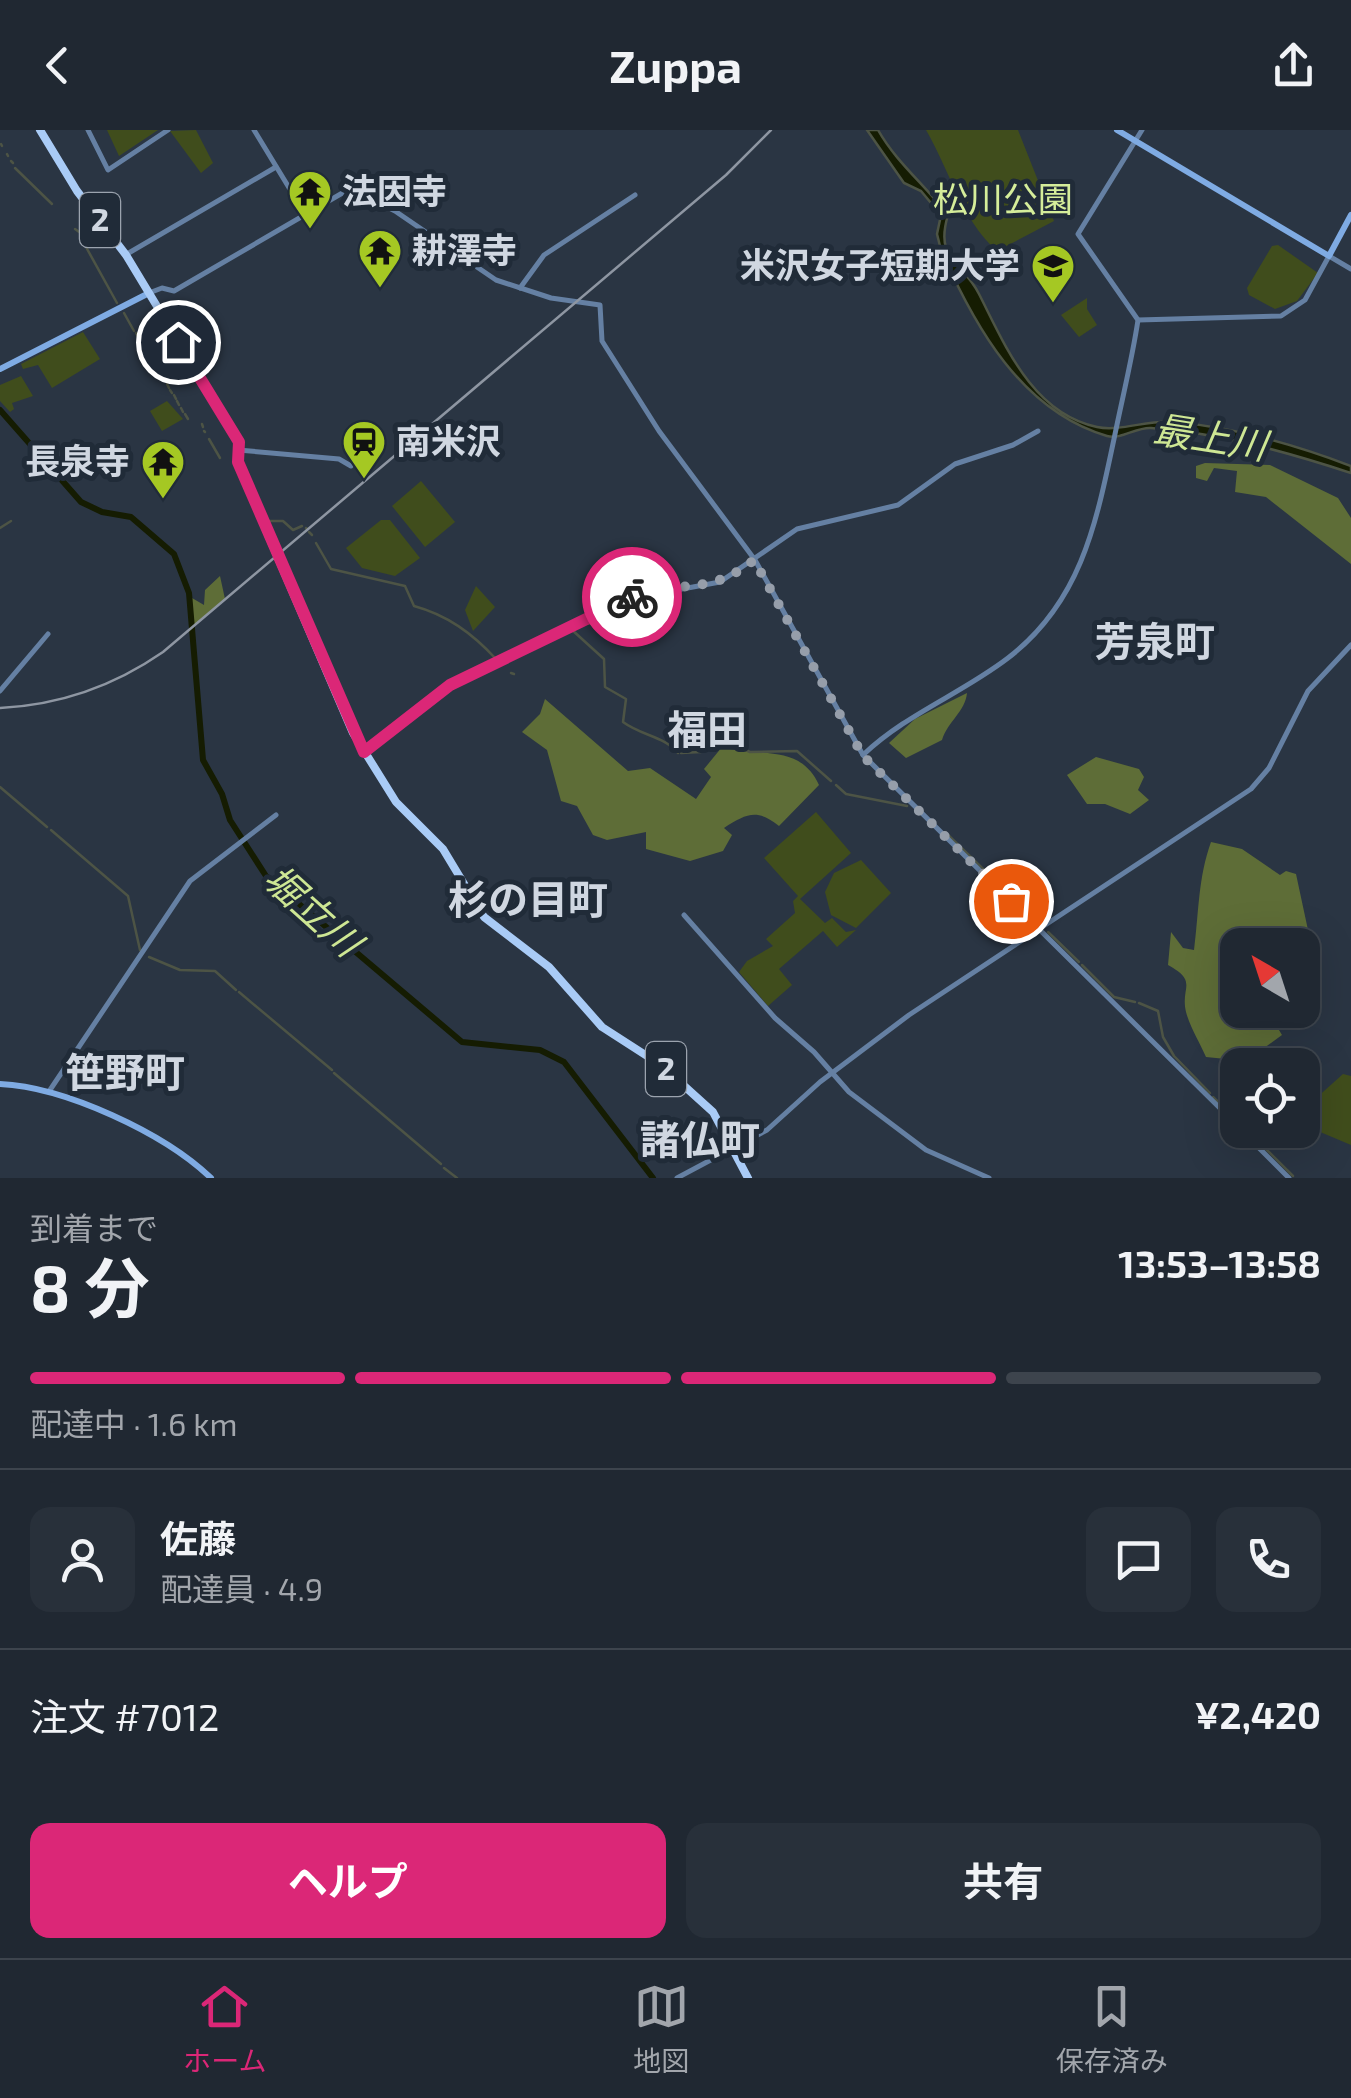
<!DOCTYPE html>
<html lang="ja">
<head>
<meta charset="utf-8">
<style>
  :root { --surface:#202832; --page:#28303a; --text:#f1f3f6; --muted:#a2a6ac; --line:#3d444d; --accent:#db2777 }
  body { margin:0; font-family:"Exo 2","Noto Sans JP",sans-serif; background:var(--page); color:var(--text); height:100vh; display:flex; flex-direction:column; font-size:38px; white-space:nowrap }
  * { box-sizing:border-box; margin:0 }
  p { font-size:32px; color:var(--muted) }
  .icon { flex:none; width:55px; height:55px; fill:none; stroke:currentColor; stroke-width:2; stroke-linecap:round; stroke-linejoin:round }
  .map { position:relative; height:1048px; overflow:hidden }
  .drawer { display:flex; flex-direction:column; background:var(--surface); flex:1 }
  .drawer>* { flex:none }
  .needle { width:65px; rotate:321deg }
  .tools { position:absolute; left:1220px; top:798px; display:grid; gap:20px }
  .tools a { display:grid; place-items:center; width:100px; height:100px; border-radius:20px; background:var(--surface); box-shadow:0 10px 40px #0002,0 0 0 2px var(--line); font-size:50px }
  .pin { position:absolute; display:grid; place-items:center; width:85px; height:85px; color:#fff; margin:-42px; border:5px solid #fff; border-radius:50%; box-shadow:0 2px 10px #0007 }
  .courier { position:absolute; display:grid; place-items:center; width:100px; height:100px; margin:-50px; border:8px solid #db2777; border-radius:50%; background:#fff; color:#222; box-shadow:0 2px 12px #0007 }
  .overview em { font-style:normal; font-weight:700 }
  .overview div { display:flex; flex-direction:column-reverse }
  .overview { display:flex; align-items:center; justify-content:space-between; height:170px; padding:0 30px }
  h1 { font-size:65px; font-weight:700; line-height:75px }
  .bar { display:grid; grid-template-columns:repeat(4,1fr); gap:15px 10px; align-content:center; height:120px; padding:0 30px }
  .bar i { height:12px; border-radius:8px; background:var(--line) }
  .bar .on { background:var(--accent) }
  .bar p { grid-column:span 4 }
  .line { display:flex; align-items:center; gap:25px; padding:0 30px; border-top:2px solid var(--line) }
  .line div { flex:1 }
  .round { display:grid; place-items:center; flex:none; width:105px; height:105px; border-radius:20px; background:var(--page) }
  .action { display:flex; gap:20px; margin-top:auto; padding:20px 30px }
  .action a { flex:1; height:115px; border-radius:20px; background:var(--accent); color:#fff; font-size:40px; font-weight:700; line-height:115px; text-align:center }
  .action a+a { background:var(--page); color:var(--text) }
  header { display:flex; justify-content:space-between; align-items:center; height:130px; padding:0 30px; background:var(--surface); font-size:45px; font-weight:700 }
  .menu { display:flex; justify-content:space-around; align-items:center; height:140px; border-top:2px solid var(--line); background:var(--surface); font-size:28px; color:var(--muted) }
  .menu a { display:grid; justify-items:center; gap:5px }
  .menu .on { color:var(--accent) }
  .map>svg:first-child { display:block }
</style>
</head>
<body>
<header><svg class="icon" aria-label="back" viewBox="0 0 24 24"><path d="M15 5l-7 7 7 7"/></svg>Zuppa<svg class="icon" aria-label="share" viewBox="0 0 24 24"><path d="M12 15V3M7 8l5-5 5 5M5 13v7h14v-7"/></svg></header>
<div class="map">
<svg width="1351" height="1048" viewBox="0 0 1351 1048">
  <rect width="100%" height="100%" fill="#2a3543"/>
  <g fill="#404d1c">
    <path d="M107,0H158L119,26Z"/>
    <path d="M196,0L213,33L201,43L170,1Z"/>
    <path d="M926,0H1018L1054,91L997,121C961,89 950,41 926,0Z"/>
    <path d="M1278,115L1318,143L1297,171L1275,179L1249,165L1247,158L1272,116Z"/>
    <path d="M1087,168V179L1097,195L1079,207L1061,185Z"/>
    <path d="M83,202L100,229L52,258L38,235L23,239L21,234Z"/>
    <path d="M21,246L33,266L12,273L14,279L10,282L0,271V255Z"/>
    <path d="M167,271L183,289L162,301L150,281Z"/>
    <path d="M421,351L455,392L425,417L392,376Z"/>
    <path d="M381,390H390L420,428L395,446L362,438L346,418Z"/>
    <path d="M476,456L495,477L473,501L465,480Z"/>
    <path d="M816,682L851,723L800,769L825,793L832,788L846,802L856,800L837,817L823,801L779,839L792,855L768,876L739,842L747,831L773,816L766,809L795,783L793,771L798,766L764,728Z"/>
    <path d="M861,730L891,763L856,798L831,785L825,762L834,743Z"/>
    <path d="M1343,944L1351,946V1015L1306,996L1304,979Z"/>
  </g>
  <g fill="#5e6d37">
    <path d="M1205,333L1270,335L1338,368L1351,388V434L1266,367L1235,362L1237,341L1214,338L1207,351L1196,348V336Z"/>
    <path d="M220,446L225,469L192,497V468L204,475L205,460Z"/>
    <path d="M967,563C965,582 948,591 942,610L906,628L889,613L915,589Z"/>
    <path d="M545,569L628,641L650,638L696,669L711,647L704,639L722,617C759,628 800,613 819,655L779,696C757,678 746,684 724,698L732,705L723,721L690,731L646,719V702L607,710L593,705L577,676L561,671L547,620L522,602L540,584Z"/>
    <path d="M1096,627L1139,639L1144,647L1138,660L1149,670L1130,684L1105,674H1087L1067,645Z"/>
    <path d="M1211,712L1242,719L1280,745L1286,741L1296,744L1311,814L1306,818L1238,815V880H1267L1282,905L1246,931L1206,927C1200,913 1190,897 1186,882C1180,857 1199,852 1168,835L1171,802L1183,818L1194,820C1199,782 1198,748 1211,712Z"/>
  </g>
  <path fill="#151c02" stroke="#4d5445" stroke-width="2.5" d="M867,0H878C896,32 925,55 948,85C934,131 963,131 979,164C1005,215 1032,283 1097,297C1121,302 1149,289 1174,292C1234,297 1293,314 1351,336V343C1287,322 1219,303 1151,298C1136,297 1121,310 1107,306C1021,281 974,195 941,120L937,104L941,85L921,61L904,53Z"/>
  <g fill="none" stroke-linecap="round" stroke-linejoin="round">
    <g stroke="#4d5445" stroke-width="2.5">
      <path d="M1,14L2,16"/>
      <path d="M7,24L8,26"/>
      <path d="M11,31L13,33"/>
      <path d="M15,38L52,74"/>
      <path d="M75,99L89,109"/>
      <path d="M90,112L86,117L117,173"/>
      <path d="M124,183L134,201"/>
      <path d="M136,203L138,207"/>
      <path d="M140,210L141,211"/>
      <path d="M142,213L143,215"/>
      <path d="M144,217L147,222"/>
      <path d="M152,229L153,231"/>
      <path d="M156,236L164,249"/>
      <path d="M167,254L169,258"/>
      <path d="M170,260L172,263"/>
      <path d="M174,265L176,269"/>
      <path d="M177,271L179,275"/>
      <path d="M181,278L183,282"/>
      <path d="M185,284L188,289"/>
      <path d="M202,294L203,297"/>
      <path d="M204,301L205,302"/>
      <path d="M209,309L220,328"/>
      <path d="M266,391H283L293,400L302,396"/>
      <path d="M0,398L11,391"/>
      <path d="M306,398L307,399"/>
      <path d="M309,402L312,405"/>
      <path d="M316,413L331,439L405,456L414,476C447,485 472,503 496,529"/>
      <path d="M615,471L626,466"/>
      <path d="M582,493L593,494L605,483"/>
      <path d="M571,499L604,529L605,557L626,569L623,592C642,606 664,606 678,623"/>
      <path d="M511,543L514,544"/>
      <path d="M726,611L750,622L797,621L831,651"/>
      <path d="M681,623L701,622L721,611"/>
      <path d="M836,655L846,664L907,676"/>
      <path d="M0,657L47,697"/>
      <path d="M51,700L128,766L140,820"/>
      <path d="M945,702L1037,791"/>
      <path d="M1048,802L1079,832"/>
      <path d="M149,827L180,840L215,841L236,860"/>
      <path d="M1082,835L1114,867L1135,872"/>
      <path d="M239,862L332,940"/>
      <path d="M1139,873L1158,881L1163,907L1174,926"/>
      <path d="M1175,927L1210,963"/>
      <path d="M334,943L441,1034"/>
      <path d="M1213,967L1238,991"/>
      <path d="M1247,1000L1293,1046"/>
      <path d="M444,1038L457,1048"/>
    </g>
    <path stroke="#151c02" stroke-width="6" d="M0,280L81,372L102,382L131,387L174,424L189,463L203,630L222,664L230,690L266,746L462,912L540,920L564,932L653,1048"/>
    <g stroke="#6580a3" stroke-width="5">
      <path d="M88,0L108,40L168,0"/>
      <path d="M254,0L305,84"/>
      <path d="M127,124L276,37"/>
      <path d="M520,158L544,125L635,65"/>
      <path d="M149,163L162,158L174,161L351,58L395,81L496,150L551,168L600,175L602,211L659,301L755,430L863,625L1238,996"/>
      <path d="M1138,190L1281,186L1305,170L1329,126L1351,139"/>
      <path d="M238,320L339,329L351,336"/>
      <path d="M0,561L48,504"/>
      <path d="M365,623L450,555L628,469L720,452L797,399L898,375L955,334L1013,315L1038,301"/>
      <path d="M863,625C906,584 961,564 1008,528C1081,472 1096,394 1114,309C1122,269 1132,230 1138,190L1078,104L1142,0"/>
      <path d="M684,785L775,888L814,922L849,962L926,1020L989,1048"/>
      <path d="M50,960L190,751L276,685"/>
      <path d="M1241,1000L1289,1048"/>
      <path d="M677,1048L767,1000L820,952L909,885L1251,659L1269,638L1308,561L1351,515"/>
    </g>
    <g stroke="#7fabe3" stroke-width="6">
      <path d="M1117,0L1329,126L1351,85"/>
      <path d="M0,239L149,163"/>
      <path d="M0,954C65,957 164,1003 211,1048"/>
    </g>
    <path stroke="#a9cbf6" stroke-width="8" d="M40,0L77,61L126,125L239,312L237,332L353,603L396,672L443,719L484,787L549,837L602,897L661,935L713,982L748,1048"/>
    <path stroke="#8e96a2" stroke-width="2.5" d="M0,578C60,575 114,556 163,522L726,45L771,0"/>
  </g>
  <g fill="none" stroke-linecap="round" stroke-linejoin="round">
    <path stroke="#969eaa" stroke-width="10" stroke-dasharray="0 18" d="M632,467C680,448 707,468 754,430L863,626L1011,771"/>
    <path stroke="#db2777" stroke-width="12" d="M178,212L239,312L238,332L364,622L450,555L632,467"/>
  </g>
  <defs>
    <symbol id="temple-pin" viewBox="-11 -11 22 30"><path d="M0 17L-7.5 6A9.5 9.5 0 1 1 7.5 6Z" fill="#a5c823" stroke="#202b38"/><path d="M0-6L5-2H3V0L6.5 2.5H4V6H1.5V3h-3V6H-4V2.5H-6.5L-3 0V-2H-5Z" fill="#111"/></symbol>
    <symbol id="university-pin" viewBox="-11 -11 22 30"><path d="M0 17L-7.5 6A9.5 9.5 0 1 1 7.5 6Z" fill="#a5c823" stroke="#202b38"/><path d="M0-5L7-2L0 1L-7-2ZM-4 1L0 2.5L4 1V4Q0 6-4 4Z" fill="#111"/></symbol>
    <symbol id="station-pin" viewBox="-11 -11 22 30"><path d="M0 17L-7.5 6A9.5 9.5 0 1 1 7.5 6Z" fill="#a5c823" stroke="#202b38"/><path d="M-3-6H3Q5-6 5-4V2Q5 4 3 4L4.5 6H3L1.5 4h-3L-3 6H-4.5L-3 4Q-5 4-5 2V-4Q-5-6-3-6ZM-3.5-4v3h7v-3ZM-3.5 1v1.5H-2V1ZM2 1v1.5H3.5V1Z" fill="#111"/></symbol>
  </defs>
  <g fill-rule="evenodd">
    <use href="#temple-pin" x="285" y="37" width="50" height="68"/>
    <use href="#temple-pin" x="355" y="96" width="50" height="68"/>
    <use href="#university-pin" x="1028" y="111" width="50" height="68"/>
    <use href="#station-pin" x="339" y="287" width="50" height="68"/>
    <use href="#temple-pin" x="138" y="307" width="50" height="68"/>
  </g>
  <g text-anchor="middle" stroke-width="10" stroke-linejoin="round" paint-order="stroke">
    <g fill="#202b38" stroke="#9ba3ae" stroke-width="2.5">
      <rect x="80" y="63" width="40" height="54" rx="8"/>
      <rect x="646" y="912" width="40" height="54" rx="8"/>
    </g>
    <g font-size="32" font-weight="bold" fill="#d0d7e1">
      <text x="100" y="101">2</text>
      <text x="666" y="950">2</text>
    </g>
    <g font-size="35" font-weight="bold" fill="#d0d7e1" stroke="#202b38" text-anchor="start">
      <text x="342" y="74">法因寺</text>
      <text x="412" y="133">耕澤寺</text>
      <text x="1020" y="148" text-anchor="end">米沢女子短期大学</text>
      <text x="396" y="324">南米沢</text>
      <text x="130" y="344" text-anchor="end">長泉寺</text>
    </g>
    <g font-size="35" fill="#d5ed9a" stroke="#202b38">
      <text x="1003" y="82">松川公園</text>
    </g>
    <g font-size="38" font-style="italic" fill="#cee794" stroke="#202b38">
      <text transform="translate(1210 308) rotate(9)" y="13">最上川</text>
      <text transform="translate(312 781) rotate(42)" y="13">堀立川</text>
    </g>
    <g font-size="40" font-weight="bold" fill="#d0d7e1" stroke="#202b38">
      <text x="1155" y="526">芳泉町</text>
      <text x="707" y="614">福田</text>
      <text x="528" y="784">杉の目町</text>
      <text x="125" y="957">笹野町</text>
      <text x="700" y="1024">諸仏町</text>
    </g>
  </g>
</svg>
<div class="tools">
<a><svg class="needle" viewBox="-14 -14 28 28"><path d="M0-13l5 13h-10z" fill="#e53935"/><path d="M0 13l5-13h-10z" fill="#a2a6ac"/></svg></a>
<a><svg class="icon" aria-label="locate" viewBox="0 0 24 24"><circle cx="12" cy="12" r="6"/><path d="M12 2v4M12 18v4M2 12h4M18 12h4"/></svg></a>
</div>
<div class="pin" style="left:1011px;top:771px;background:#ea580c"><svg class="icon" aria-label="bag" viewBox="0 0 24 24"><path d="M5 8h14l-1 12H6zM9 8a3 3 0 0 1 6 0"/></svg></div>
<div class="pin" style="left:178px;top:212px;background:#1f2937"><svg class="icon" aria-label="home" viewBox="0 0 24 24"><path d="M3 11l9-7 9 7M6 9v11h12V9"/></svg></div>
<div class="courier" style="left:632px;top:467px"><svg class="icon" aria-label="bike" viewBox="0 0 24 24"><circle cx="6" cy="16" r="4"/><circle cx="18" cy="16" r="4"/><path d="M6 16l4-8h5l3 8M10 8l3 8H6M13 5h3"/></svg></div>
</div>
<section class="drawer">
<div class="overview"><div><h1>8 分</h1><p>到着まで</p></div><em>13:53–13:58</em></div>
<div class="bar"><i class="on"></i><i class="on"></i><i class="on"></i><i></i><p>配達中 · 1.6 km</p></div>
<div class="line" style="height:180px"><a class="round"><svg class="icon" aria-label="person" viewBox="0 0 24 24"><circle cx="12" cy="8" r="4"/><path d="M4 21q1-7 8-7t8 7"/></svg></a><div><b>佐藤</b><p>配達員 · 4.9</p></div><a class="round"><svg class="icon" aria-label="chat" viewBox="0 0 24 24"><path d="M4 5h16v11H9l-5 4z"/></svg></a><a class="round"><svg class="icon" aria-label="phone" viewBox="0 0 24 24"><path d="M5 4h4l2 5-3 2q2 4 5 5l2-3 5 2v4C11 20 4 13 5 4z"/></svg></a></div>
<div class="line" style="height:130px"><div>注文 #7012</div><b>¥2,420</b></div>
<div class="action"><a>ヘルプ</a><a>共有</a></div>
</section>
<nav class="menu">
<a class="on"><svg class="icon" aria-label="home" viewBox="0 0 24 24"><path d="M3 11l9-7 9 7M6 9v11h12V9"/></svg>ホーム</a>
<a><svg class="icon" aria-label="map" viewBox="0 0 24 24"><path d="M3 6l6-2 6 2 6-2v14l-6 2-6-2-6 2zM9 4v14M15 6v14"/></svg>地図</a>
<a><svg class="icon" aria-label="saved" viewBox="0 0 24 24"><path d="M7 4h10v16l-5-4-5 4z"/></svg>保存済み</a>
</nav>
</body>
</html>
